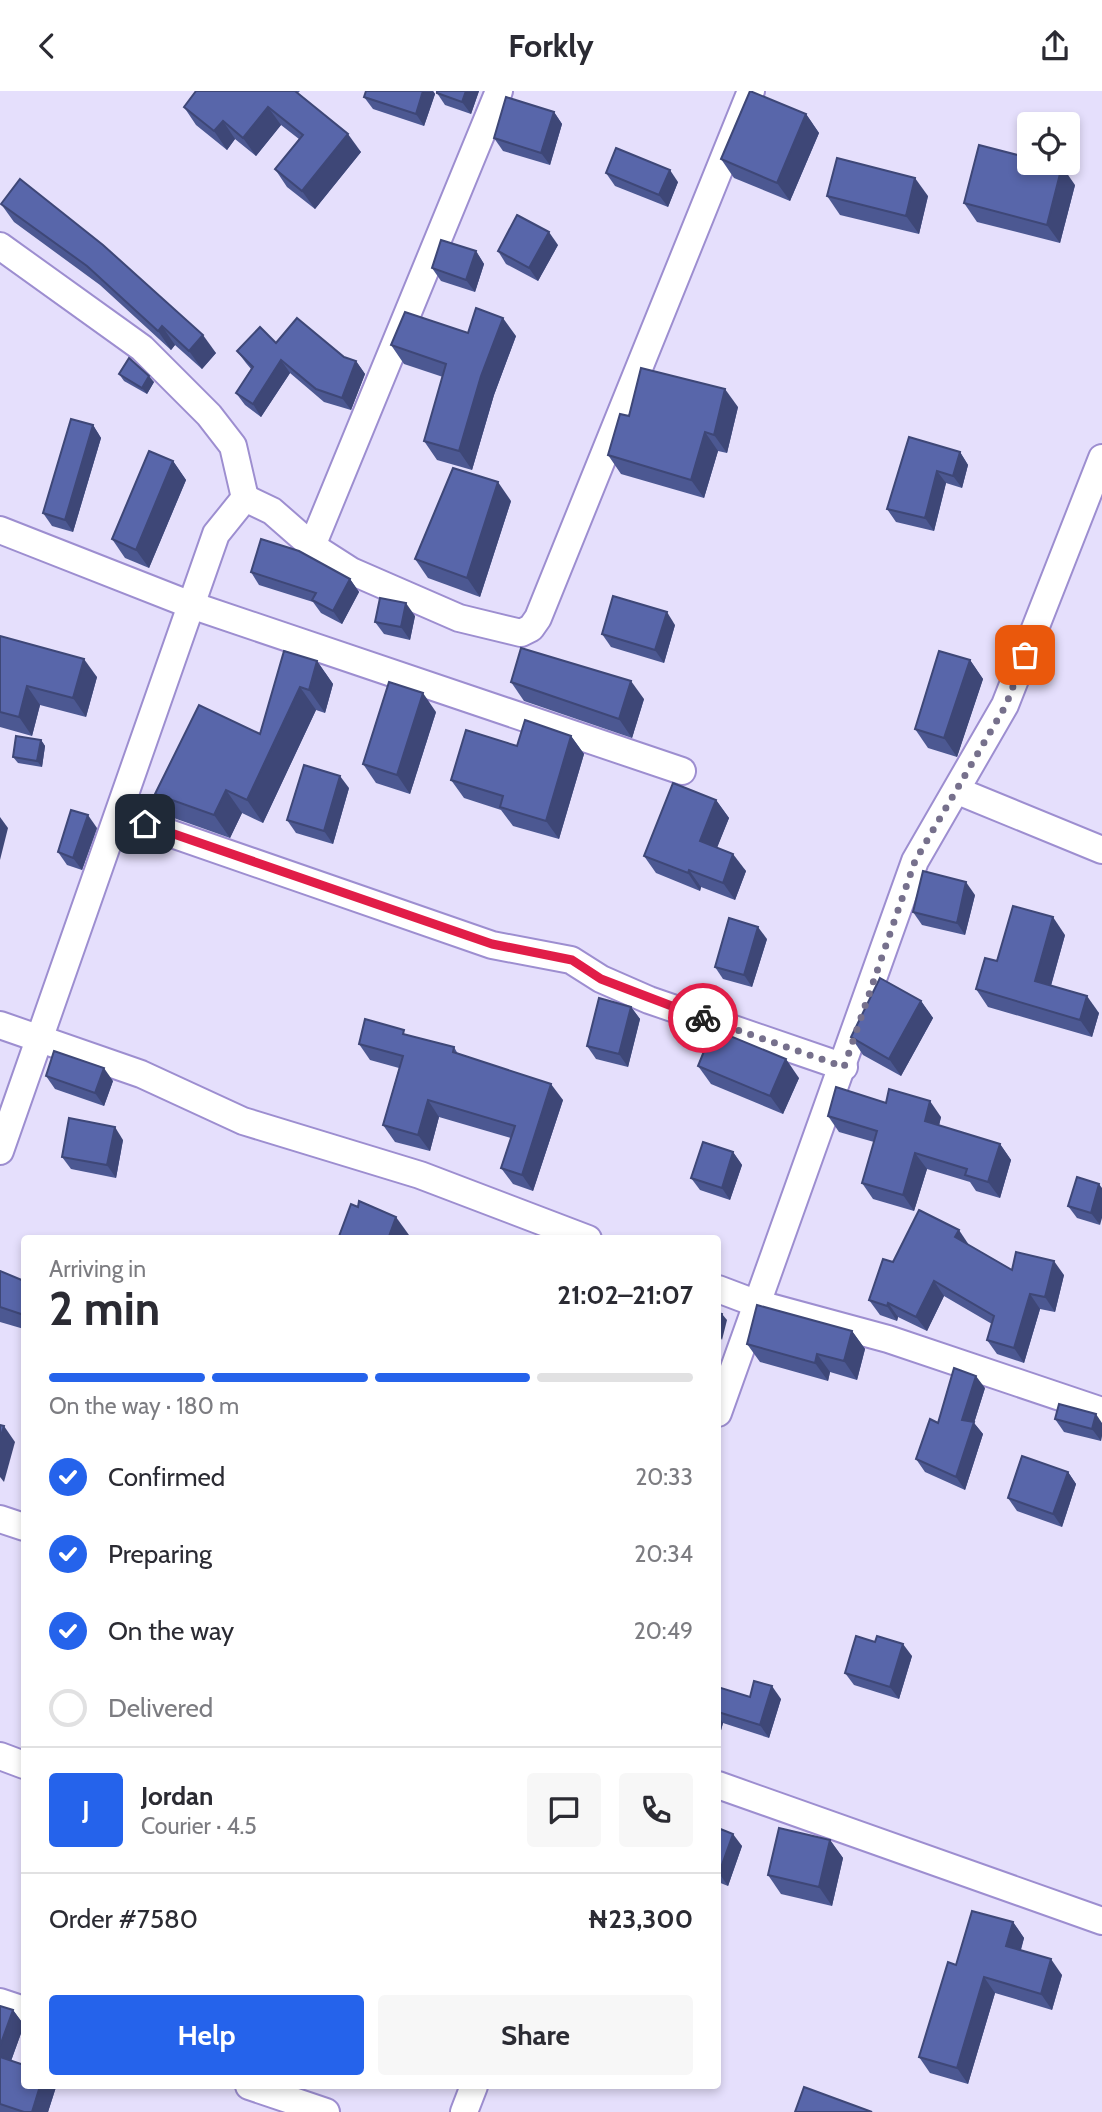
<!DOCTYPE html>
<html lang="en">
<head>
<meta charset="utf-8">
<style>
  :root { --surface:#fff; --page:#f7f7f7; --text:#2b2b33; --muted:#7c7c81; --line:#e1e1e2; --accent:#2563eb }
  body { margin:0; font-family:Cabin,sans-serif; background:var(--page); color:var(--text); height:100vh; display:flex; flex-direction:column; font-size:26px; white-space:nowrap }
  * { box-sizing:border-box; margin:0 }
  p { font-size:23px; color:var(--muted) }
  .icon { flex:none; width:38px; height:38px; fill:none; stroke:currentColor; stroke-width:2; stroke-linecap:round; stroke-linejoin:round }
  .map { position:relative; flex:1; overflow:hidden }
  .side { position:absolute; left:21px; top:1144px; width:700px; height:854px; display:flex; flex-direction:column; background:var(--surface); border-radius:7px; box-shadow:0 4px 10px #0003 }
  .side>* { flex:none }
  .tools { position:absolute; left:1017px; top:21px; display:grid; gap:14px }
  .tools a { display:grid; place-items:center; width:63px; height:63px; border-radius:7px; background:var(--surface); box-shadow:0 4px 10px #0003; font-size:35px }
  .pin { position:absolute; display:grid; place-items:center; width:60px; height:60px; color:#fff; margin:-30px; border-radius:14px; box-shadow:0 4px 10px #0006 }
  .courier { position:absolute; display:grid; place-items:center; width:70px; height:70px; margin:-35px; border:5px solid #e11d48; border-radius:50%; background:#fff; color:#222; box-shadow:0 2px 9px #0007 }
  .head em { font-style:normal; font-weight:700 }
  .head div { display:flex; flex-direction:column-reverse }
  .head { display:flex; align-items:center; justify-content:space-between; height:119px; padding:0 28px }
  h1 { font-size:46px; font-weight:700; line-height:52px }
  .bar { display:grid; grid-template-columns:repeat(4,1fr); gap:10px 7px; align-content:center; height:84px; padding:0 28px }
  .bar i { height:9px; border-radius:5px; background:var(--line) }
  .bar .selected { background:var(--accent) }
  .bar p { grid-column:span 4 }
  .line { display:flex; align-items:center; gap:18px; padding:0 28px; border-top:2px solid var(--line) }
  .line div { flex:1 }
  .round { display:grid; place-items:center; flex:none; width:74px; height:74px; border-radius:7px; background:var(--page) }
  ol { padding:0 28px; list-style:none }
  li { display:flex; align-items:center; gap:21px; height:77px }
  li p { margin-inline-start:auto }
  li .icon { padding:7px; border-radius:50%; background:var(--accent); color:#fff; stroke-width:4 }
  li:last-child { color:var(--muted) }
  li i { width:38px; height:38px; border:4px solid var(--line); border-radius:50% }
  .cta { display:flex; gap:14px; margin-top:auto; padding:14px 28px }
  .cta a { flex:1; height:80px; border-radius:7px; background:var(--accent); color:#fff; font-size:28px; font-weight:700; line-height:80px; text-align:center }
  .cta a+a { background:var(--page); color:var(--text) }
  header { display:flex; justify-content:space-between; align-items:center; height:91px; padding:0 28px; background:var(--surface); font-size:32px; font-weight:700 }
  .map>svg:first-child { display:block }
</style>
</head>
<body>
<header><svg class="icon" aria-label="back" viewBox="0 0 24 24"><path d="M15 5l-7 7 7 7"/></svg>Forkly<svg class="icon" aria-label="share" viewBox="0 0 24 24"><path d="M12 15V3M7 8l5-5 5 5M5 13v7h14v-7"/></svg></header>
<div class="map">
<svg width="1102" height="2021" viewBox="0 0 1102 2021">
  <rect width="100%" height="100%" fill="#e5dffc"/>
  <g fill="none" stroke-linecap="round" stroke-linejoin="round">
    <defs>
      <g id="street">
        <path d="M0,155L142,257L209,324L233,355L245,407"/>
        <path d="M245,407L272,420L312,455L351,480L459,527L521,542L531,537L538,527L751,0"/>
        <path d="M0,439L191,514L682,680"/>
        <path d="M312,455L499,0"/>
        <path d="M958,700L1102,759"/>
        <path d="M120,725L492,854L571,869L601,888L649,909L844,976"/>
        <path d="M0,934L141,983L243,1030L420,1084L588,1148"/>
        <path d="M0,1060L216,443L245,407"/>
        <path d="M718,1198L755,1212L888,1248L1102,1320"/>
        <path d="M718,1322L915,770L1005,614L1102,367"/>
        <path d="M0,1428L24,1436"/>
        <path d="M0,1665L24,1674"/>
        <path d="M718,1694L1102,1830"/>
        <path d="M0,1911L24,1919"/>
        <path d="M249,1995L326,2021"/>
        <path d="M464,2021L474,1995"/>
      </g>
    </defs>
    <use href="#street" stroke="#9d8ed0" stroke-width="30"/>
    <use href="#street" stroke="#fff" stroke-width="26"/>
  </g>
  <g fill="#4c5892">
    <path d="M196,0H300L298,2L361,61L315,118L287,96L275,78L299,48L281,34L256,65L235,48L227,59L196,34L184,16Z"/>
    <path d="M366,0H433L435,3L424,35L373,18L364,6Z"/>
    <path d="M437,0H479L471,23L445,14L437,2Z"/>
    <path d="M554,21L562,33L550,74L503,60L494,47Z"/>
    <path d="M806,23L819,42L790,110L734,87L721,68Z"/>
    <path d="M606,82L678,91L668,116L615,95Z"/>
    <path d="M1075,94L1060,152L977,131L964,112Z"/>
    <path d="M827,105H928L919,143L840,124Z"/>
    <path d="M1,113L216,262L202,278L175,254L171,259L100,194L14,131Z"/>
    <path d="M558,154L538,190L506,173L498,160Z"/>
    <path d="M476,160L484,173L475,201L441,190L432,177Z"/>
    <path d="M468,242L516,245L494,304L472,379L437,369L424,350L443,286L404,273L391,254Z"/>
    <path d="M276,252L344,266L356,270L365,283L351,319L324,311L290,282L261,326L245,314L236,302L251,278L246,272L237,260Z"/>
    <path d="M119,283L154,291L147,303L124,290Z"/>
    <path d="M738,316L727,362L718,360L704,407L621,383L608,364L629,325Z"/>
    <path d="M93,334L101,347L73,441L52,435L43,422Z"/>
    <path d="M960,361L968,374L962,397L946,392L934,440L896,431L887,418Z"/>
    <path d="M173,370L186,389L149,477L125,467L112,448Z"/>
    <path d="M511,410L480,506L428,487L415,468Z"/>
    <path d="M251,481L350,488L359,501L342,533L321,522L313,511L259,494Z"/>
    <path d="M415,525L410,549L384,543L375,531Z"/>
    <path d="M675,534L664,572L611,556L602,543Z"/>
    <path d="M0,545L97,586L86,626L40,614L32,645L0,636Z"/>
    <path d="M970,569L983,588L957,666L928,657L915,638Z"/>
    <path d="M317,570L333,593L325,622L316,619L263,732L242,722L230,747L171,726L155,703L260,643Z"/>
    <path d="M511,591L644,608L632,647L524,610Z"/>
    <path d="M436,621L410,703L376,692L363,673Z"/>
    <path d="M571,645L584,663L559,748L513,735L501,719L464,707L451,689L517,655Z"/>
    <path d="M41,649L45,655L42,676L18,672L13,666Z"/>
    <path d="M349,697L333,753L296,742L287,729Z"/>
    <path d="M716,709L729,727L717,756L746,780L735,809L701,796L700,800L656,782L644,765Z"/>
    <path d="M97,737L82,779L67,774L58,761Z"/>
    <path d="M975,804L965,844L922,834L913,821Z"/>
    <path d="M1065,844L1051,895L1099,922L1092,946L988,916L976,898L997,870Z"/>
    <path d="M767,848L752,896L723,888L715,876Z"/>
    <path d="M921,910L933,927L901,985L863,964L851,946Z"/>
    <path d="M631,916L640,928L628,976L596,968L587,955Z"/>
    <path d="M408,944L454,956L458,963L563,1009L533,1100L513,1093L501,1077L511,1047L439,1026L430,1060L395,1051L383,1034L399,977L370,969L359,953Z"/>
    <path d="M698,975L799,987L783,1023L711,993Z"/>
    <path d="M46,985L113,990L104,1015L55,998Z"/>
    <path d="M886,1012L941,1026L939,1035L1000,1053L1011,1069L1000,1107L976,1100L970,1091L927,1078L914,1120L873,1108L862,1092L874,1051L839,1041L828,1025Z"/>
    <path d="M123,1049L116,1087L71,1078L62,1066Z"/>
    <path d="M733,1061L742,1074L730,1109L700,1099L691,1087Z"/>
    <path d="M1077,1086L1100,1134L1077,1127L1068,1115Z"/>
    <path d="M969,1154L1012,1179L1064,1184L1055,1221L1040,1218L1024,1272L997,1263L987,1249L992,1233L944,1205L927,1240L898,1226L897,1230L880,1224L869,1209L893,1171Z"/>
    <path d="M0,1180L24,1190V1238L0,1231Z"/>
    <path d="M852,1240L865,1258L857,1289L830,1281L828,1290L760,1271L747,1253Z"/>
    <path d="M985,1297L974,1332L983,1343L965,1399L925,1381L916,1368L938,1332Z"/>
    <path d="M1055,1328L1102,1332L1101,1350L1064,1341Z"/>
    <path d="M1068,1381L1076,1393L1062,1436L1017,1420L1008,1407Z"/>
    <path d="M875,1551L912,1565L899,1608L854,1594L845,1582Z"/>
    <path d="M718,1596L750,1606L781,1608L769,1647L723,1632L720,1643L718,1642Z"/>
    <path d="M718,1737L742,1755L728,1795L718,1791Z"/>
    <path d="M830,1749L843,1767L832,1815L781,1803L768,1784Z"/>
    <path d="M1013,1831L1024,1847L1021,1859L1062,1884L1052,1919L995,1902L968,1993L930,1982L919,1966L956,1874Z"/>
    <path d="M0,1915L13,1919L24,1934L11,1970L56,1996L48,2021H0Z"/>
  </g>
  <g fill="#3e4777">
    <path d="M423,0H433L435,3L424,35L416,23Z"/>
    <path d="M466,0H479L471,23L462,11Z"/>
    <path d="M268,16L281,34L256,65L243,47Z"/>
    <path d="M554,21L562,33L550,74L541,62Z"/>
    <path d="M806,23L819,42L790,110L777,92Z"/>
    <path d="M223,30L235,48L227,59L214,40Z"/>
    <path d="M348,43L361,61L315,118L302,100Z"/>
    <path d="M1062,75L1075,94L1060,152L1047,134Z"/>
    <path d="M670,79L678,91L668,116L659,104Z"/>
    <path d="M915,87L928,105L919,143L906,125Z"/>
    <path d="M549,141L558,154L538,190L529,177Z"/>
    <path d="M476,160L484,173L475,201L466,189Z"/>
    <path d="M503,227L516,245L494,304L472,379L459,360L481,285Z"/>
    <path d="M162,235L175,254L171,259L158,240Z"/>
    <path d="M203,244L216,262L202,278L189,260Z"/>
    <path d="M281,269L290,282L261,326L253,313Z"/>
    <path d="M356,270L365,283L351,319L342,307Z"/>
    <path d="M149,285L154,291L147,303L142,297Z"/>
    <path d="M725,298L738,316L727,362L714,344Z"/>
    <path d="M93,334L101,347L73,441L65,429Z"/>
    <path d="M705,341L718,360L704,407L691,389Z"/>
    <path d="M960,361L968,374L962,397L953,385Z"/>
    <path d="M173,370L186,389L149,477L136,459Z"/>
    <path d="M937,380L946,392L934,440L925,427Z"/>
    <path d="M498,391L511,410L480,506L467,487Z"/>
    <path d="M350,488L359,501L342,533L333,520Z"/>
    <path d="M406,512L415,525L410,549L401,536Z"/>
    <path d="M667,521L675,534L664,572L655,559Z"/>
    <path d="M84,568L97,586L86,626L73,607Z"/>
    <path d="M970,569L983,588L957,666L944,647Z"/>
    <path d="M317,570L333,593L325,622L309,599Z"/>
    <path d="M631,590L644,608L632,647L619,628Z"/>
    <path d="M27,595L40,614L32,645L19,626Z"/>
    <path d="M300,596L316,619L263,732L247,709Z"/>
    <path d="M423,602L436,621L410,703L397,684Z"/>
    <path d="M571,645L584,663L559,748L546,730Z"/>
    <path d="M41,649L45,655L42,676L37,670Z"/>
    <path d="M340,685L349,697L333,753L324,740Z"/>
    <path d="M226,699L242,722L230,747L214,724Z"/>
    <path d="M716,709L729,727L713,767L700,750Z"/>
    <path d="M88,724L97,737L82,779L73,767Z"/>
    <path d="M0,726L8,737L0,769Z"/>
    <path d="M733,763L746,780L735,809L723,792Z"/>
    <path d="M689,779L701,796L700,800L688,782Z"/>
    <path d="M966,791L975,804L965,844L957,832Z"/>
    <path d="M1053,826L1065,844L1047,908L1035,890Z"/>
    <path d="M758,836L767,848L752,896L744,884Z"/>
    <path d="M1087,905L1099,922L1092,946L1080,929Z"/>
    <path d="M921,910L933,927L901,985L889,968Z"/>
    <path d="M631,916L640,928L628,976L619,963Z"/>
    <path d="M786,968L799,987L783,1023L770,1005Z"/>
    <path d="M104,977L113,990L104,1015L95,1002Z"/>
    <path d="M551,993L563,1009L533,1100L522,1084Z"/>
    <path d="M428,1009L439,1026L430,1060L418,1044Z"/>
    <path d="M930,1010L941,1026L936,1046L925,1030Z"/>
    <path d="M115,1036L123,1049L116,1087L107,1074Z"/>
    <path d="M1000,1053L1011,1069L1000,1107L988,1091Z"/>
    <path d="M733,1061L742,1074L730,1109L722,1097Z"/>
    <path d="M915,1062L927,1078L914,1120L903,1104Z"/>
    <path d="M1099,1093L1102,1097V1127L1100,1134L1091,1122Z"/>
    <path d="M396,1126L409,1144L408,1148H388Z"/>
    <path d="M959,1139L969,1154L966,1161L955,1146Z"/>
    <path d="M1054,1170L1064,1184L1055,1221L1045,1206Z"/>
    <path d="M934,1190L944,1205L927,1240L916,1226Z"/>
    <path d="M1030,1203L1040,1218L1024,1272L1014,1257Z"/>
    <path d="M888,1212L898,1226L897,1230L887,1215Z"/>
    <path d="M722,1223L727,1229L722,1249L718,1242Z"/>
    <path d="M852,1240L865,1258L857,1289L844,1270Z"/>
    <path d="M817,1263L830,1281L828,1290L815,1272Z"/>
    <path d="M976,1285L985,1297L974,1332L983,1343L965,1399L956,1386L962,1329Z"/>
    <path d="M1096,1323L1102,1332V1345L1101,1350L1092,1338Z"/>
    <path d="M4,1335L15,1351L4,1391L0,1386V1348Z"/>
    <path d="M1068,1381L1076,1393L1062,1436L1053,1423Z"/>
    <path d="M903,1553L912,1565L899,1608L890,1596Z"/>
    <path d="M772,1595L781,1608L769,1647L760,1634Z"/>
    <path d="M718,1624L723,1632L720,1643L718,1640Z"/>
    <path d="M733,1743L742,1755L728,1795L719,1782Z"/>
    <path d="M830,1749L843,1767L832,1815L819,1796Z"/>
    <path d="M1013,1831L1024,1847L1017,1871L1006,1855Z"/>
    <path d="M1051,1868L1062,1884L1052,1919L1041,1903Z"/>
    <path d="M984,1886L995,1902L968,1993L957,1977Z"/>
    <path d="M13,1919L24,1934L7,1981L0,1970V1955Z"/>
    <path d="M40,1995L56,1996L48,2021H32Z"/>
  </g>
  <g fill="#5866aa" stroke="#3e4777" stroke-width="2">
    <path d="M196,0H295L348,43L302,100L275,78L303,44L268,16L243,47L223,30L214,40L184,16Z"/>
    <path d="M366,0H423L416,23L364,6Z"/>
    <path d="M437,0H466L462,11L437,2Z"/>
    <path d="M750,0L806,23L777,92L721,68Z"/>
    <path d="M506,6L554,21L541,62L494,47Z"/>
    <path d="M979,54L1029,67V72H1048L1062,75L1047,134L964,112Z"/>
    <path d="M616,57L670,79L659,104L606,82Z"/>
    <path d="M837,67L915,87L906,125L827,105Z"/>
    <path d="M20,88L103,154L203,244L189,260L162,235L158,240L87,175L1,113Z"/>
    <path d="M517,124L549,141L529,177L498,160Z"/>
    <path d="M441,149L476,160L466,189L432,177Z"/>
    <path d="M476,217L503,227L481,285L459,360L424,350L446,273L391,254L405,221L468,242Z"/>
    <path d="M297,227L344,266L356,270L342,307L316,298L281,269L253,313L236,302L253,276L237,260L260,236L276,252Z"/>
    <path d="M129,267L149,285L142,297L119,283Z"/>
    <path d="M641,277L725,298L714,344L705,341L691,389L608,364L620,323L629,325Z"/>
    <path d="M71,328L93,334L65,429L43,422Z"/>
    <path d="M909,346L960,361L953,385L937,380L925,427L887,418Z"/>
    <path d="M149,360L173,370L136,459L112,448Z"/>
    <path d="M453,377L498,391L467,487L415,468Z"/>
    <path d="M261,448L299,460L350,488L333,520L312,509L316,502L251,481Z"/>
    <path d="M613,505L667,521L655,559L602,543Z"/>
    <path d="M380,507L406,512L401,536L375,531Z"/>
    <path d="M0,545L84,568L73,607L27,595L19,626L0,621Z"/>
    <path d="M521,557L631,590L619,628L511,591Z"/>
    <path d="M284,560L317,570L309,599L300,596L247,709L226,699L214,724L155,703L199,614L260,643Z"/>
    <path d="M939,560L970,569L944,647L915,638Z"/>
    <path d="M389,591L423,602L397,684L363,673Z"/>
    <path d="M525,629L571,645L546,730L500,716L503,705L451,689L466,639L517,655Z"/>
    <path d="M16,645L41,649L37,670L13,666Z"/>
    <path d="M304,674L340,685L324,740L287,729Z"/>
    <path d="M673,692L716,709L700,750L733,763L723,792L689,779L688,782L644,765Z"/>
    <path d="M71,719L88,724L73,767L58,761Z"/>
    <path d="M923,780L966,791L957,832L913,821Z"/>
    <path d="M1013,815L1053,826L1035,890L1087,905L1080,929L976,898L985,867L997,870Z"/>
    <path d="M729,827L758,836L744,884L715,876Z"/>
    <path d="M880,887L921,910L889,968L851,946Z"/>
    <path d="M599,907L631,916L619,963L587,955Z"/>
    <path d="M365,928L404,939L403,943L454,956L453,961L551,993L522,1084L501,1077L515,1035L428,1009L418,1044L383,1034L403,965L359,953Z"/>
    <path d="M713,938L786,968L770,1005L698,975Z"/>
    <path d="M54,960L104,977L95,1002L46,985Z"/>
    <path d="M836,996L886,1012L889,998L930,1010L925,1030L1000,1053L988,1091L965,1084L967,1078L915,1062L903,1104L862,1092L877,1040L828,1025Z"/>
    <path d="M69,1027L115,1036L107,1074L62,1066Z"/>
    <path d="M703,1051L733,1061L722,1097L691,1087Z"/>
    <path d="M1077,1086L1099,1093L1091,1122L1068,1115Z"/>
    <path d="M359,1110L396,1126L388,1148H338L351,1113L358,1116Z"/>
    <path d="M919,1119L959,1139L955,1146L1012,1179L1016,1161L1054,1170L1045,1206L1030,1203L1014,1257L987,1249L994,1225L934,1190L916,1226L888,1212L887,1215L869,1209L883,1168L893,1171Z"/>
    <path d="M0,1180L24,1190V1224L0,1216Z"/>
    <path d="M757,1214L852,1240L844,1270L817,1263L815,1272L747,1253Z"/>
    <path d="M718,1222L722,1223L718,1242Z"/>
    <path d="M954,1277L976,1285L962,1329L974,1331L956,1386L916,1368L930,1328L938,1332Z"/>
    <path d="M1059,1313L1096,1323L1092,1338L1055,1328Z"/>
    <path d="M0,1334L4,1335L0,1348Z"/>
    <path d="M1022,1365L1068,1381L1053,1423L1008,1407Z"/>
    <path d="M856,1545L875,1551L877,1545L903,1553L890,1596L845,1582Z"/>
    <path d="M754,1590L772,1595L760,1634L718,1621V1596L750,1606Z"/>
    <path d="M718,1737L733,1743L719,1782H718Z"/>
    <path d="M779,1737L830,1749L819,1796L768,1784Z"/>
    <path d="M972,1820L1013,1831L1006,1855L1051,1868L1041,1903L984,1886L957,1977L919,1966L948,1871L956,1874Z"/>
    <path d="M0,1915L13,1919L0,1955Z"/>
    <path d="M0,1966L24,1974V1995H40L32,2021H24L0,2013Z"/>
    <path d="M804,1996L872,2021H795Z"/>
  </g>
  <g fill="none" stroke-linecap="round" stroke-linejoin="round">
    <path stroke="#76708c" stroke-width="7" stroke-dasharray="0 12.6" d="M703,927L844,976L915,770L1006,614L1025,564"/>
    <path stroke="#e11d48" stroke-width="9" d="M145,733L492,853L572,869L601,888L703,927"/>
  </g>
</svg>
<div class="tools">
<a><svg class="icon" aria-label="locate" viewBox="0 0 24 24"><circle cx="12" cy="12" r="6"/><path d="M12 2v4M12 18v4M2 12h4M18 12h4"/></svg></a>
</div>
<div class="pin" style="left:1025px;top:564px;background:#ea580c"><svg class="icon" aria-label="bag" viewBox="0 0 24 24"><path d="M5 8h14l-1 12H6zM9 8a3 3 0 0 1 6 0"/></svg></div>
<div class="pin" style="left:145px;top:733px;background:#1f2937"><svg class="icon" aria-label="home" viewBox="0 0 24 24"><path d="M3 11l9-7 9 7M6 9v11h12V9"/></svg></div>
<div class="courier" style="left:703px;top:927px"><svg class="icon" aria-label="bike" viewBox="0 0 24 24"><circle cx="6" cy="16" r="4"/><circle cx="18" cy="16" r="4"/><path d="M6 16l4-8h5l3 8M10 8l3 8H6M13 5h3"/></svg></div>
<section class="side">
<div class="head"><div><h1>2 min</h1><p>Arriving in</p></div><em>21:02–21:07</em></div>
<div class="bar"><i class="selected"></i><i class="selected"></i><i class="selected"></i><i></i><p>On the way · 180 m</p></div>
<ol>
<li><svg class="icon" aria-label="check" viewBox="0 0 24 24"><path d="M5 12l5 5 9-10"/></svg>Confirmed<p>20:33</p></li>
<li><svg class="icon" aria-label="check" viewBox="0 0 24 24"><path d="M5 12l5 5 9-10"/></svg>Preparing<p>20:34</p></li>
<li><svg class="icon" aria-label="check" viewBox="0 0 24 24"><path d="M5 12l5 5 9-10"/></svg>On the way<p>20:49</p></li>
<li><i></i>Delivered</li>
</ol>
<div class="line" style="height:126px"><b class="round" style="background:var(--accent);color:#fff">J</b><div><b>Jordan</b><p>Courier · 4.5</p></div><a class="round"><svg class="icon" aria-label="chat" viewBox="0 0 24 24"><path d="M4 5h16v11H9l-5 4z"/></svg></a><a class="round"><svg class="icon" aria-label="phone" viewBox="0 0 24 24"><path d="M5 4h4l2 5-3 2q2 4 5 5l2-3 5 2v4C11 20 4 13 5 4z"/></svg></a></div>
<div class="line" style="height:91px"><div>Order #7580</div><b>₦23,300</b></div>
<div class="cta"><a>Help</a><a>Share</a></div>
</section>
</div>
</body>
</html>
